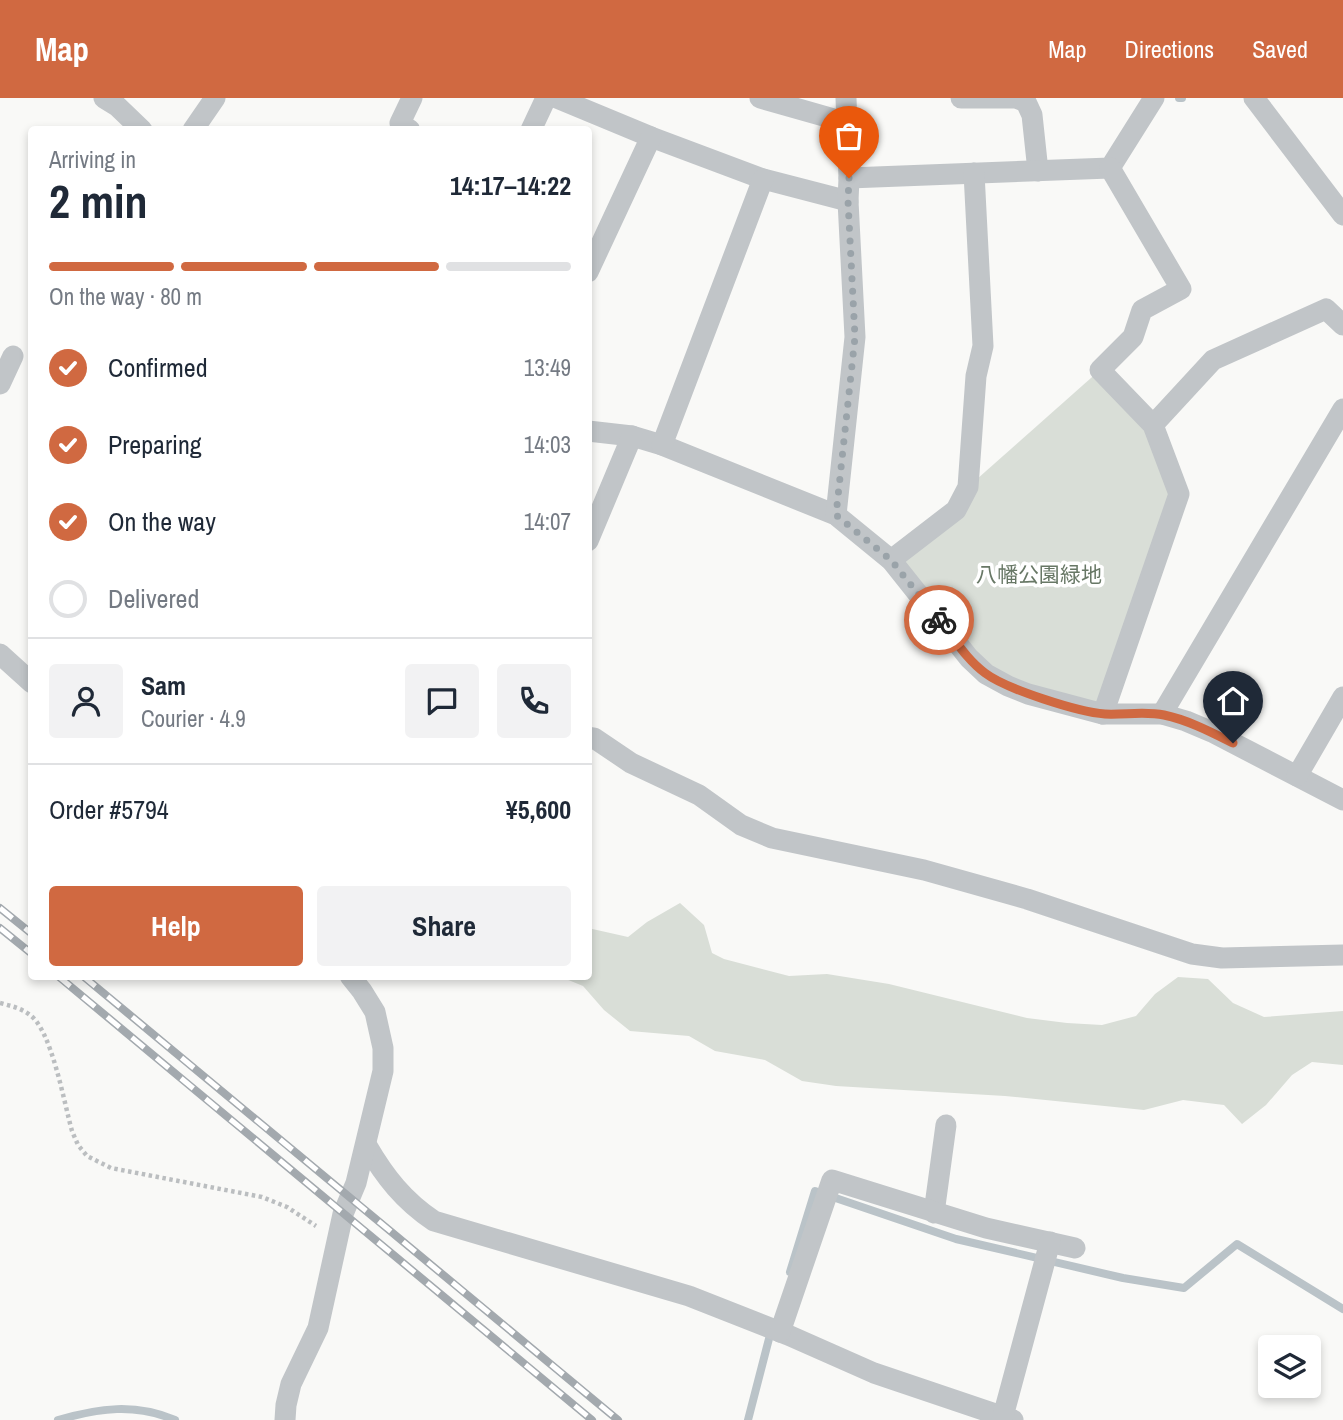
<!DOCTYPE html>
<html lang="en">
<head>
<meta charset="utf-8">
<style>
  :root { --surface:#fff; --page:#f2f2f3; --text:#1f2937; --muted:#747a83; --line:#e0e1e3; --accent:#d06941 }
  body { margin:0; font-family:"Archivo Narrow","Noto Sans JP",sans-serif; background:var(--page); color:var(--text); height:100vh; display:flex; flex-direction:column; font-size:26px; white-space:nowrap }
  * { box-sizing:border-box; margin:0 }
  p { font-size:23px; color:var(--muted) }
  .icon { flex:none; width:38px; height:38px; fill:none; stroke:currentColor; stroke-width:2; stroke-linecap:round; stroke-linejoin:round }
  .map { position:relative; flex:1; overflow:hidden }
  .details { position:absolute; left:28px; top:28px; width:564px; height:854px; display:flex; flex-direction:column; background:var(--surface); border-radius:7px; box-shadow:0 4px 10px #0003 }
  .details>* { flex:none }
  .tools { position:absolute; left:1258px; top:1237px; display:grid; gap:14px }
  .tools a { display:grid; place-items:center; width:63px; height:63px; border-radius:7px; background:var(--surface); box-shadow:0 4px 10px #0003; font-size:35px }
  .pin { position:absolute; display:grid; place-items:center; width:60px; height:60px; color:#fff; margin:-72px -30px; border-radius:50% 50% 50% 0; rotate:-45deg; box-shadow:0 0 7px #0007 }
  .pin .icon { rotate:45deg }
  .courier { position:absolute; display:grid; place-items:center; width:70px; height:70px; margin:-35px; border:5px solid #d06941; border-radius:50%; background:#fff; color:#222; box-shadow:0 2px 9px #0007 }
  .head em { font-style:normal; font-weight:700 }
  .head div { display:flex; flex-direction:column-reverse }
  .head { display:flex; align-items:center; justify-content:space-between; height:119px; padding:0 21px }
  h1 { font-size:46px; font-weight:700; line-height:52px }
  .bar { display:grid; grid-template-columns:repeat(4,1fr); gap:10px 7px; align-content:center; height:84px; padding:0 21px }
  .bar i { height:9px; border-radius:5px; background:var(--line) }
  .bar .active { background:var(--accent) }
  .bar p { grid-column:span 4 }
  .line { display:flex; align-items:center; gap:18px; padding:0 21px; border-top:2px solid var(--line) }
  .line div { flex:1 }
  .round { display:grid; place-items:center; flex:none; width:74px; height:74px; border-radius:7px; background:var(--page) }
  ol { padding:0 21px; list-style:none }
  li { display:flex; align-items:center; gap:21px; height:77px }
  li p { margin-inline-start:auto }
  li .icon { padding:7px; border-radius:50%; background:var(--accent); color:#fff; stroke-width:4 }
  li:last-child { color:var(--muted) }
  li i { width:38px; height:38px; border:4px solid var(--line); border-radius:50% }
  .primary-button { display:flex; gap:14px; margin-top:auto; padding:14px 21px }
  .primary-button a { flex:1; height:80px; border-radius:7px; background:var(--accent); color:#fff; font-size:28px; font-weight:700; line-height:80px; text-align:center }
  .primary-button a+a { background:var(--page); color:var(--text) }
  header { display:flex; align-items:center; gap:42px; box-sizing:border-box; height:98px; padding:0 35px; background:var(--accent); color:#fff }
  header strong { font-size:33px }
  nav { display:flex; gap:38px; margin-inline-start:auto; font-size:24px }
  .map>svg:first-child { display:block }
</style>
</head>
<body>
<header>
<strong>Map</strong>
<nav><a>Map</a><a>Directions</a><a>Saved</a></nav>
</header>
<div class="map">
<svg width="1343" height="1322" viewBox="0 0 1343 1322">
  <rect width="100%" height="100%" fill="#f9f9f7"/>
  <g fill="#d9ded7">
    <path d="M1100,272L1153,327L1179,396L1103,616L1008,588L891,462L968,389Z"/>
    <path d="M680,805L704,827L712,855L724,861L789,878L827,876L889,886L1027,920L1067,925L1102,927L1136,918L1155,896L1178,879L1208,881L1233,905L1264,919L1343,913V967L1312,964L1292,977L1266,1007L1242,1026L1224,1007L1183,1002L1144,1012L1005,998L836,988L802,983L765,962L715,953L689,938L630,933L604,912L583,888L561,879L588,878V830L628,839L647,824Z"/>
  </g>
  <g fill="none" stroke-linecap="round" stroke-linejoin="round">
    <g stroke="#bac3c8" stroke-width="8">
      <path d="M1179,0H1182"/>
      <path d="M790,1174L815,1093L956,1141L1123,1180L1184,1190L1237,1146L1343,1211"/>
      <path d="M58,1322C99,1310 135,1305 175,1322"/>
      <path d="M748,1322L771,1233"/>
    </g>
    <path stroke="#bbbec0" stroke-width="4.5" stroke-dasharray="3.5 3.5" stroke-linecap="butt" d="M0,905C11,908 21,910 30,917C52,933 64,1005 72,1033L78,1047L87,1058L111,1070L262,1099L287,1109L316,1128"/>
    <g stroke="#c1c5c8" stroke-width="21">
      <path d="M104,0L117,8L142,32"/>
      <path d="M557,0L651,39L763,81L848,103"/>
      <path d="M760,0L848,25"/>
      <path d="M961,0H1016L1026,4L1032,17L1038,73"/>
      <path d="M1254,0L1343,117"/>
      <path d="M193,32L215,0"/>
      <path d="M410,32L400,25L412,0"/>
      <path d="M531,32L546,0"/>
      <path d="M849,80L1110,70L1154,0"/>
      <path d="M588,174L651,39"/>
      <path d="M0,286L13,258"/>
      <path d="M1153,327L1213,262L1326,211L1343,227"/>
      <path d="M588,333L632,338L662,347L836,417L891,462L969,560L986,576L1008,588L1028,596L1103,616H1162L1186,623L1212,634L1343,702"/>
      <path d="M662,347L763,81"/>
      <path d="M836,417L855,239L848,103L849,80L846,0"/>
      <path d="M588,443L632,338"/>
      <path d="M891,462L956,412L968,389L976,278L983,248L974,75"/>
      <path d="M0,556L32,585"/>
      <path d="M1103,616L1179,396L1153,327L1100,272L1133,239L1142,212L1181,191L1110,70"/>
      <path d="M1162,616L1343,311"/>
      <path d="M588,639L594,640L631,665L699,697L741,727L772,740L924,772L1027,801L1192,856L1222,860L1343,857"/>
      <path d="M1297,678L1343,599"/>
      <path d="M367,1048C385,1079 404,1103 434,1123L689,1198L788,1237L874,1275L1013,1322"/>
      <path d="M934,1115L946,1027"/>
      <path d="M780,1234L832,1082L986,1130L1075,1150"/>
      <path d="M285,1322L286,1307L291,1286L318,1230L343,1116L356,1085L383,973V950L375,914L362,893L350,878"/>
      <path d="M1002,1322L1050,1144"/>
    </g>
    <defs>
      <g id="rail">
        <path d="M0,810L32,836"/>
        <path d="M0,830L32,856"/>
        <path d="M58,878L592,1322"/>
        <path d="M83,878L618,1322"/>
      </g>
    </defs>
    <use href="#rail" stroke="#a3a9ae" stroke-width="8"/>
    <use href="#rail" stroke="#fff" stroke-width="5" stroke-dasharray="16" stroke-linecap="butt"/>
  </g>
  <g fill="none" stroke-linecap="round" stroke-linejoin="round">
    <path stroke="#9aa3a9" stroke-width="7" stroke-dasharray="0 12.6" d="M849,80L848,103L855,239L836,417L891,462L939,522"/>
    <path stroke="#d06941" stroke-width="9" d="M939,522C954,540 966,561 985,575C1006,591 1078,614 1105,616C1124,617 1145,613 1164,617C1188,622 1211,634 1233,645"/>
  </g>
  <g text-anchor="middle" stroke-width="7" stroke-linejoin="round" paint-order="stroke">
    <g font-size="21" fill="#687866" stroke="#fff">
      <text x="1039" y="484">八幡公園緑地</text>
    </g>
  </g>
</svg>
<div class="tools">
<a><svg class="icon" aria-label="layers" viewBox="0 0 24 24"><path d="M12 4l9 5-9 5-9-5zM3 14l9 5 9-5"/></svg></a>
</div>
<div class="pin" style="left:849px;top:80px;background:#ea580c"><svg class="icon" aria-label="bag" viewBox="0 0 24 24"><path d="M5 8h14l-1 12H6zM9 8a3 3 0 0 1 6 0"/></svg></div>
<div class="pin" style="left:1233px;top:645px;background:#1f2937"><svg class="icon" aria-label="home" viewBox="0 0 24 24"><path d="M3 11l9-7 9 7M6 9v11h12V9"/></svg></div>
<div class="courier" style="left:939px;top:522px"><svg class="icon" aria-label="bike" viewBox="0 0 24 24"><circle cx="6" cy="16" r="4"/><circle cx="18" cy="16" r="4"/><path d="M6 16l4-8h5l3 8M10 8l3 8H6M13 5h3"/></svg></div>
<section class="details">
<div class="head"><div><h1>2 min</h1><p>Arriving in</p></div><em>14:17–14:22</em></div>
<div class="bar"><i class="active"></i><i class="active"></i><i class="active"></i><i></i><p>On the way · 80 m</p></div>
<ol>
<li><svg class="icon" aria-label="check" viewBox="0 0 24 24"><path d="M5 12l5 5 9-10"/></svg>Confirmed<p>13:49</p></li>
<li><svg class="icon" aria-label="check" viewBox="0 0 24 24"><path d="M5 12l5 5 9-10"/></svg>Preparing<p>14:03</p></li>
<li><svg class="icon" aria-label="check" viewBox="0 0 24 24"><path d="M5 12l5 5 9-10"/></svg>On the way<p>14:07</p></li>
<li><i></i>Delivered</li>
</ol>
<div class="line" style="height:126px"><a class="round"><svg class="icon" aria-label="person" viewBox="0 0 24 24"><circle cx="12" cy="8" r="4"/><path d="M4 21q1-7 8-7t8 7"/></svg></a><div><b>Sam</b><p>Courier · 4.9</p></div><a class="round"><svg class="icon" aria-label="chat" viewBox="0 0 24 24"><path d="M4 5h16v11H9l-5 4z"/></svg></a><a class="round"><svg class="icon" aria-label="phone" viewBox="0 0 24 24"><path d="M5 4h4l2 5-3 2q2 4 5 5l2-3 5 2v4C11 20 4 13 5 4z"/></svg></a></div>
<div class="line" style="height:91px"><div>Order #5794</div><b>¥5,600</b></div>
<div class="primary-button"><a>Help</a><a>Share</a></div>
</section>
</div>
</body>
</html>
